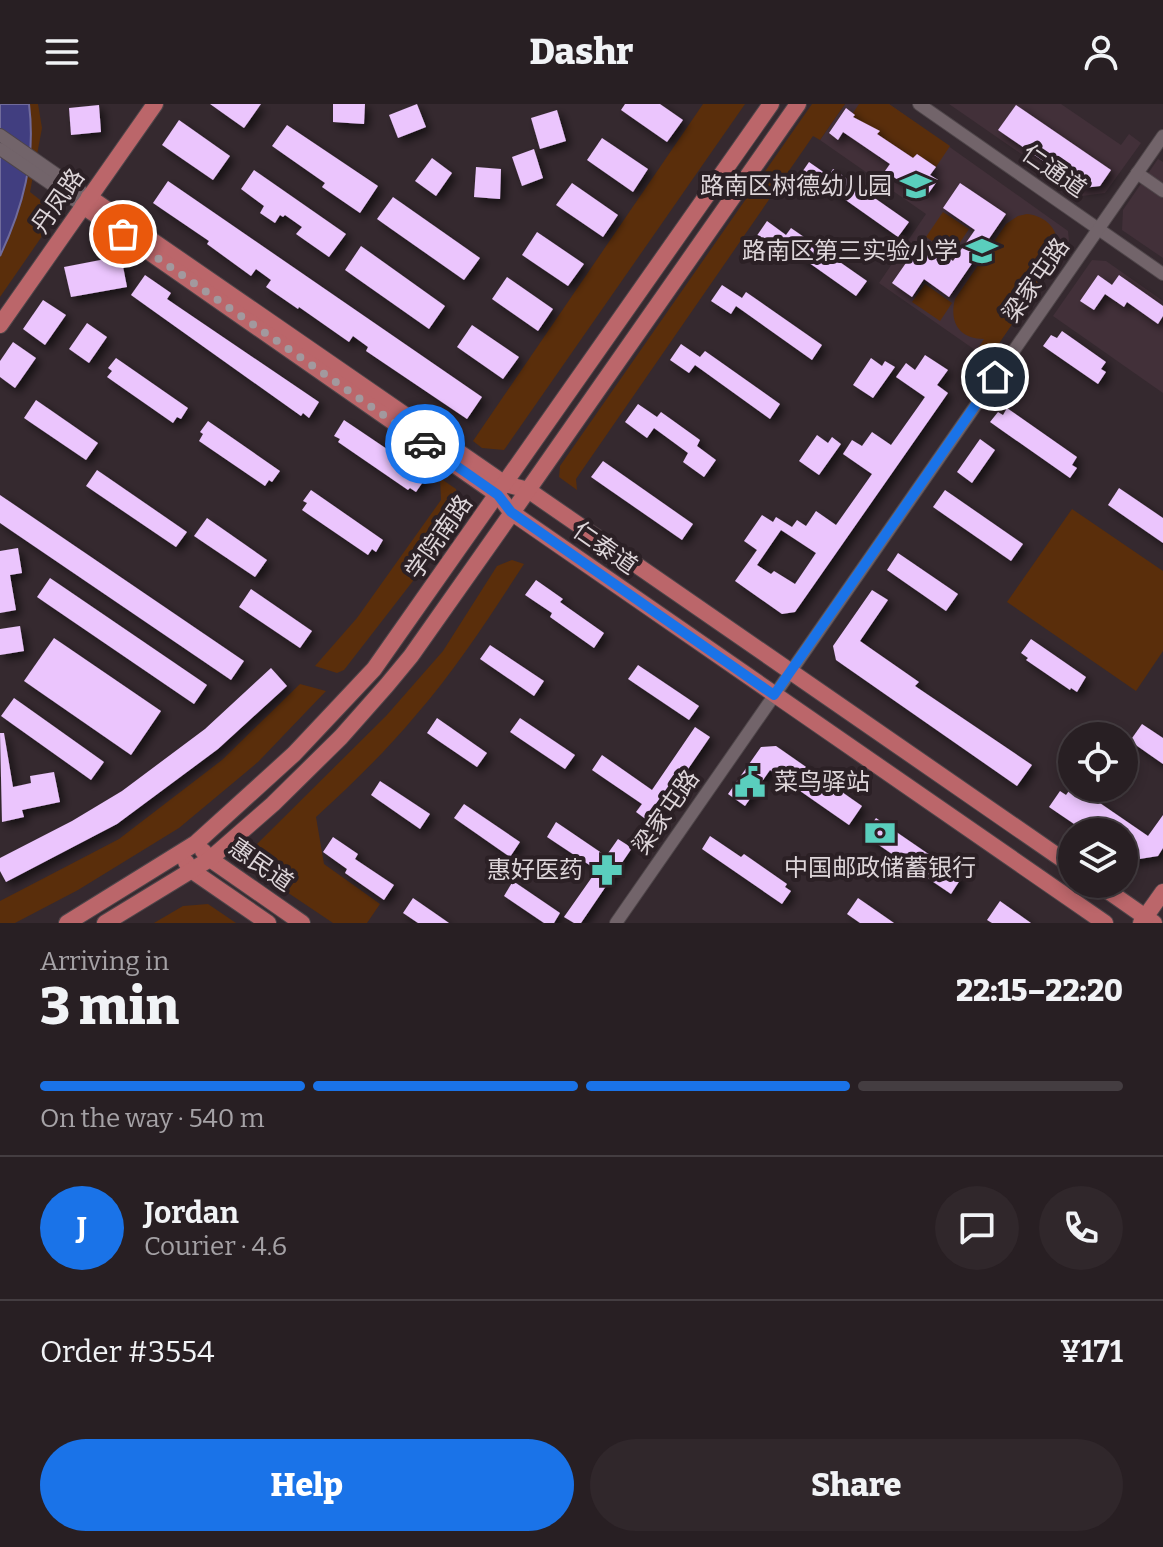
<!DOCTYPE html>
<html lang="en">
<head>
<meta charset="utf-8">
<style>
  :root { --surface:#281f23; --page:#30272b; --text:#f1f3f6; --muted:#a5a2a6; --line:#443d41; --accent:#1a73e8 }
  body { margin:0; font-family:Bitter,"Noto Sans SC",serif; background:var(--page); color:var(--text); height:100vh; display:flex; flex-direction:column; font-size:30px; white-space:nowrap }
  * { box-sizing:border-box; margin:0 }
  p { font-size:26px; color:var(--muted) }
  .icon { flex:none; width:44px; height:44px; fill:none; stroke:currentColor; stroke-width:2; stroke-linecap:round; stroke-linejoin:round }
  .map { position:relative; height:819px; overflow:hidden }
  .drawer { display:flex; flex-direction:column; background:var(--surface); flex:1 }
  .drawer>* { flex:none }
  .controls { position:absolute; left:1058px; top:618px; display:grid; gap:16px }
  .controls a { display:grid; place-items:center; width:80px; height:80px; border-radius:50%; background:var(--surface); box-shadow:0 4px 12px #0003,0 0 0 2px var(--line); font-size:40px }
  .pin { position:absolute; display:grid; place-items:center; width:68px; height:68px; color:#fff; margin:-34px; border:4px solid #fff; border-radius:50%; box-shadow:0 2px 8px #0007 }
  .courier { position:absolute; display:grid; place-items:center; width:80px; height:80px; margin:-40px; border:6px solid #1a73e8; border-radius:50%; background:#fff; color:#222; box-shadow:0 2px 10px #0007 }
  .headline em { font-style:normal; font-weight:800 }
  .headline div { display:flex; flex-direction:column-reverse }
  .headline { display:flex; align-items:center; justify-content:space-between; height:136px; padding:0 40px }
  h1 { font-size:52px; font-weight:800; line-height:60px }
  .bar { display:grid; grid-template-columns:repeat(4,1fr); gap:12px 8px; align-content:center; height:96px; padding:0 40px }
  .bar i { height:10px; border-radius:6px; background:var(--line) }
  .bar .on { background:var(--accent) }
  .bar p { grid-column:span 4 }
  .line { display:flex; align-items:center; gap:20px; padding:0 40px; border-top:2px solid var(--line) }
  .line div { flex:1 }
  .round { display:grid; place-items:center; flex:none; width:84px; height:84px; border-radius:42px; background:var(--page) }
  .cta { display:flex; gap:16px; margin-top:auto; padding:16px 40px }
  .cta a { flex:1; height:92px; border-radius:48px; background:var(--accent); color:#fff; font-size:32px; font-weight:800; line-height:92px; text-align:center }
  .cta a+a { background:var(--page); color:var(--text) }
  header { display:flex; justify-content:space-between; align-items:center; height:104px; padding:0 40px; background:var(--surface); font-size:36px; font-weight:800 }
  .map>svg:first-child { display:block }
</style>
</head>
<body>
<header><svg class="icon" aria-label="menu" viewBox="0 0 24 24"><path d="M4 6h16M4 12h16M4 18h16"/></svg>Dashr<svg class="icon" aria-label="person" viewBox="0 0 24 24"><circle cx="12" cy="8" r="4"/><path d="M4 21q1-7 8-7t8 7"/></svg></header>
<div class="map">
<svg width="1163" height="819" viewBox="0 0 1163 819">
  <defs>
    <filter id="shadow"><feDropShadow dx="4.5" dy="4.5" stdDeviation="4" flood-color="#0009"/></filter>
  </defs>
  <rect width="100%" height="100%" fill="#35292f"/>
  <g fill="#423039">
    <path d="M845,0H889L1068,127L1069,137L988,255L879,179L926,110L820,36Z"/>
    <path d="M949,0H1061L1121,41L1129,30L1141,39L1105,89L1082,92Z"/>
    <path d="M1158,55L1163,58V154L1122,126L1123,106Z"/>
    <path d="M1092,156L1106,157L1163,197V289L1053,212Z"/>
  </g>
  <g fill="#5a2e0b">
    <path d="M0,0H38L42,24L30,88L44,99L47,125L0,193Z"/>
    <path d="M703,0H745L504,346L482,344L473,337Z"/>
    <path d="M812,0H845L820,36L813,32L576,375L577,386L559,373L560,362Z"/>
    <path d="M859,0H889L950,42L936,63L917,50L913,54L877,30L879,27L853,13L855,11L853,9Z"/>
    <path d="M943,108L969,125L952,150L926,133Z"/>
    <path d="M1027,110C1053,113 1063,134 1055,158L991,251L979,243L984,235C959,235 949,218 955,195L1006,120L1018,112Z"/>
    <path d="M925,180L952,199L940,217L912,198Z"/>
    <path d="M440,374L456,385L459,407L452,418L447,433L344,566L337,569L315,562L357,514L441,396Z"/>
    <path d="M1072,405L1163,467V547L1136,587L1007,498Z"/>
    <path d="M512,456L524,460C490,512 457,564 416,611C385,648 351,681 316,713L324,760L380,800L367,819H333L266,774L257,740L386,612L443,547L497,462Z"/>
    <path d="M300,580L326,587L258,658L179,724L78,786L15,819H0V797L119,735L222,656Z"/>
    <path d="M208,800L236,819H154L183,802Z"/>
  </g>
  <path fill="#413e80" stroke="#706b9b" stroke-width="2" d="M0,0H29C36,55 23,103 0,152Z"/>
  <g fill="#ebc5fd" fill-rule="evenodd" filter="url(#shadow)">
    <path d="M210,0H261L244,24Z"/>
    <path d="M333,0H365L364,20L333,18Z"/>
    <path d="M417,0L426,23L398,34L389,11Z"/>
    <path d="M625,0H660L683,16L667,38L621,6Z"/>
    <path d="M99,1L101,28L71,31L69,4Z"/>
    <path d="M1016,1L1111,66L1100,82L1083,84L998,26Z"/>
    <path d="M846,4L855,11L853,13L880,27L877,30L913,54L917,50L936,63L930,71L938,76L928,90L920,85L917,89L885,67L890,60L843,28L838,36L829,29Z"/>
    <path d="M557,6L566,37L540,45L531,14Z"/>
    <path d="M179,16L230,52L213,76L162,41Z"/>
    <path d="M287,21L378,82L360,109L322,83L325,79L272,42Z"/>
    <path d="M602,34L648,65L633,88L587,56Z"/>
    <path d="M534,45L543,74L522,82L512,53Z"/>
    <path d="M432,54L452,69L436,92L415,77Z"/>
    <path d="M809,58L829,72L833,65L909,118L898,133L823,80L818,88L798,74Z"/>
    <path d="M476,63L501,65L500,95L474,93Z"/>
    <path d="M254,66L346,130L329,153L296,130L302,123L285,111L283,113L280,111L275,119L260,109L264,102L241,85Z"/>
    <path d="M168,77L482,293L467,315L366,247L368,243L353,232L349,238L299,203L298,205L266,183L271,176L256,165L251,172L207,140L209,137L153,99Z"/>
    <path d="M572,79L618,111L603,133L556,101Z"/>
    <path d="M960,79L1006,110L949,193L924,175L912,193L892,179L922,136L953,157L975,126L943,104Z"/>
    <path d="M393,93L480,154L464,176L377,115Z"/>
    <path d="M767,117L786,131L791,124L867,177L856,192L781,139L775,147L756,133Z"/>
    <path d="M537,128L584,160L568,182L522,151Z"/>
    <path d="M361,142L445,202L429,225L345,166Z"/>
    <path d="M121,152L127,183L71,193L64,163Z"/>
    <path d="M145,171L171,189L167,195L319,298L309,314L303,309L301,312L131,191Z"/>
    <path d="M1098,171L1112,181L1119,171L1163,202V212L1158,220L1127,198L1124,203L1105,190L1094,206L1080,197Z"/>
    <path d="M507,173L553,205L538,227L492,195Z"/>
    <path d="M722,181L742,194L746,188L822,241L812,256L736,202L731,210L711,197Z"/>
    <path d="M43,196L66,211L45,241L23,225Z"/>
    <path d="M87,219L107,233L89,259L69,245Z"/>
    <path d="M472,221L519,253L503,275L457,243Z"/>
    <path d="M1062,227L1106,258L1101,265L1106,268L1098,280L1043,242L1051,231L1057,234Z"/>
    <path d="M13,238L36,254L15,284L0,273V257Z"/>
    <path d="M681,240L700,253L705,247L780,300L770,315L695,261L689,269L670,256Z"/>
    <path d="M925,251L948,266L937,281L948,289L795,508L782,510L735,477L757,446L744,437L762,411L773,418L776,413L792,423L797,416L806,422L816,407L836,421L872,370L843,350L852,336L862,342L872,328L891,341L925,293L896,273L906,259L915,266ZM781,426L816,449L795,480L774,467L771,470L757,461Z"/>
    <path d="M116,254L188,304L181,315L177,313L173,319L107,273L112,267L108,264Z"/>
    <path d="M871,254L882,262L885,257L895,263L873,294L853,281Z"/>
    <path d="M36,296L98,339L86,356L24,314Z"/>
    <path d="M638,300L657,313L661,308L700,336L697,342L716,356L704,373L683,358L688,349L654,324L647,334L625,318Z"/>
    <path d="M1007,304L1077,353L1072,361L1077,364L1070,374L990,318L998,308L1003,311Z"/>
    <path d="M344,316L427,372L416,388L410,384L408,386L338,338L340,335L334,332Z"/>
    <path d="M208,317L280,367L272,378L269,376L265,382L199,337L203,330L200,328Z"/>
    <path d="M817,331L828,339L832,333L841,340L819,371L799,357Z"/>
    <path d="M980,335L995,346L972,379L957,368Z"/>
    <path d="M603,357L693,420L682,436L591,373Z"/>
    <path d="M97,366L187,428L176,443L86,382Z"/>
    <path d="M1119,384L1163,414V439L1108,401Z"/>
    <path d="M311,386L383,436L376,448L372,445L368,451L302,406L307,399L303,397Z"/>
    <path d="M945,386L1023,440L1011,457L933,403Z"/>
    <path d="M0,391L244,557L231,576L0,419Z"/>
    <path d="M207,414L267,456L255,473L194,432Z"/>
    <path d="M18,444L22,469L10,471L16,506L0,509V447Z"/>
    <path d="M898,449L958,490L946,507L887,466Z"/>
    <path d="M50,474L207,581L194,600L37,493Z"/>
    <path d="M536,476L563,495L560,498L604,529L594,544L550,513L552,509L525,491Z"/>
    <path d="M251,485L312,527L300,544L239,503Z"/>
    <path d="M872,486L888,496L860,537L919,578L915,582L1032,661L1017,682L836,556L833,542Z"/>
    <path d="M20,522L24,547L0,551V525Z"/>
    <path d="M54,534L161,607L131,651L24,577Z"/>
    <path d="M1031,535L1086,573L1077,588L1071,584L1070,586L1026,556L1028,554L1021,549Z"/>
    <path d="M490,541L544,577L534,592L480,555Z"/>
    <path d="M638,561L699,602L689,616L628,575Z"/>
    <path d="M271,564L287,582L218,645L117,720L6,778L0,767V754L72,717L122,687L205,625Z"/>
    <path d="M14,594L104,658L91,676L1,612Z"/>
    <path d="M437,614L487,649L477,663L427,629Z"/>
    <path d="M520,614L575,651L565,665L510,628Z"/>
    <path d="M1142,620L1163,634V660L1130,637Z"/>
    <path d="M695,623L710,633L651,719L636,708L642,700L592,666L602,651L652,686Z"/>
    <path d="M0,629H4L13,683L31,679L30,672L54,668L60,698L22,706L24,713L2,718Z"/>
    <path d="M776,642L862,702L849,721L770,666L745,702L728,690L761,643Z"/>
    <path d="M380,677L430,710L420,725L371,691Z"/>
    <path d="M1071,684H1078L1148,732L1163,711V744L1158,752L1127,757L1124,755V728H1086L1049,703L1060,687L1066,691Z"/>
    <path d="M464,700L520,738L510,753L454,714Z"/>
    <path d="M876,714L962,773L951,790L864,731Z"/>
    <path d="M556,718L606,752L618,735L632,744L581,819H574L564,813L597,766L547,733Z"/>
    <path d="M710,732L741,753L744,750L787,780L785,783L791,787L782,800L702,745Z"/>
    <path d="M333,733L358,750L355,755L394,781L384,796L345,769L347,765L323,748Z"/>
    <path d="M513,777L560,809L554,819H544L504,792Z"/>
    <path d="M413,794L449,819H418L403,809Z"/>
    <path d="M858,794L894,819H860L847,810Z"/>
    <path d="M1000,797L1031,819H992L987,816Z"/>
  </g>
  <g fill="none" stroke-linecap="round" stroke-linejoin="round">
    <defs>
      <g id="minor">
        <path d="M919,0L1163,170"/>
        <path d="M0,31L89,93"/>
        <path d="M0,45L83,102"/>
        <path d="M1137,69L1163,87"/>
        <path d="M616,819L1163,32"/>
      </g>
      <g id="major">
        <path d="M89,93L505,380L528,386L1072,762"/>
        <path d="M83,102L498,391L511,408L1105,819"/>
        <path d="M0,221L155,0"/>
        <path d="M203,747L210,755L302,819"/>
        <path d="M186,758L191,766L268,819"/>
        <path d="M1098,780L1154,819"/>
        <path d="M67,819L196,739L294,650L374,565L771,0"/>
        <path d="M105,819L210,755L273,700L341,633L387,581L411,552L528,386L798,0"/>
        <path d="M1141,819L1163,788"/>
      </g>
    </defs>
    <use href="#minor" stroke="#4e4549" stroke-width="14"/>
    <use href="#major" stroke="#4e4549" stroke-width="18"/>
    <use href="#minor" stroke="#72646a" stroke-width="12"/>
    <use href="#major" stroke="#bb666a" stroke-width="16"/>
  </g>
  <g fill="none" stroke-linecap="round" stroke-linejoin="round">
    <path stroke="#a2999e" stroke-width="8" stroke-dasharray="0 14.4" d="M123,130L425,340"/>
    <path stroke="#1a73e8" stroke-width="10" d="M425,340L498,391L511,408L774,591L995,273"/>
  </g>
  <defs>
    <symbol id="school-bare" viewBox="-9 -9 18 18"><path d="M0-5L7-2L0 1L-7-2ZM-4 1L0 2.5L4 1V4Q0 6-4 4Z" fill="#5acebd" stroke="#2b2025" stroke-width="2.5" paint-order="stroke"/></symbol>
    <symbol id="civic-bare" viewBox="-9 -9 18 18"><path d="M-.6-6.5H3V-4.5H.6V-3L4-1V1h2V6H-6V1h2V-1L-.6-3ZM-1.2 2.5V6h2.4V2.5Z" fill="#5acebd" stroke="#2b2025" stroke-width="2.5" paint-order="stroke"/></symbol>
    <symbol id="bank-bare" viewBox="-9 -9 18 18"><path d="M-6-4H6V4H-6ZM0-2.3a2.3 2.3 0 1 0 0 4.6a2.3 2.3 0 1 0 0-4.6Z" fill="#5acebd" stroke="#2b2025" stroke-width="2.5" paint-order="stroke"/></symbol>
    <symbol id="pharmacy-bare" viewBox="-9 -9 18 18"><path d="M-2-6h4v4h4v4h-4v4h-4v-4h-4v-4h4Z" fill="#5acebd" stroke="#2b2025" stroke-width="2.5" paint-order="stroke"/></symbol>
  </defs>
  <g fill-rule="evenodd">
    <use href="#school-bare" x="894" y="60" width="44" height="44"/>
    <use href="#school-bare" x="960" y="125" width="44" height="44"/>
    <use href="#civic-bare" x="728" y="656" width="44" height="44"/>
    <use href="#bank-bare" x="858" y="707" width="44" height="44"/>
    <use href="#pharmacy-bare" x="585" y="744" width="44" height="44"/>
  </g>
  <g text-anchor="middle" stroke-width="8" stroke-linejoin="round" paint-order="stroke">
    <g font-size="24" fill="#ddd5d9" stroke="#2b2025">
      <text transform="translate(1054 67) rotate(35)" y="8">仁通道</text>
      <text transform="translate(58 97) rotate(-55)" y="8">丹凤路</text>
      <text transform="translate(1036 176) rotate(-55)" y="8">梁家屯路</text>
      <text transform="translate(439 433) rotate(-55)" y="8">学院南路</text>
      <text transform="translate(605 444) rotate(35)" y="8">仁泰道</text>
      <text transform="translate(666 708) rotate(-55)" y="8">梁家屯路</text>
      <text transform="translate(261 761) rotate(35)" y="8">惠民道</text>
    </g>
    <g font-size="24" fill="#ddd5d9" stroke="#2b2025" text-anchor="end">
      <text x="892" y="90">路南区树德幼儿园</text>
      <text x="958" y="155">路南区第三实验小学</text>
      <text x="774" y="686" text-anchor="start">菜鸟驿站</text>
      <text x="880" y="772" text-anchor="middle">中国邮政储蓄银行</text>
      <text x="583" y="774">惠好医药</text>
    </g>
  </g>
</svg>
<div class="controls">
<a><svg class="icon" aria-label="locate" viewBox="0 0 24 24"><circle cx="12" cy="12" r="6"/><path d="M12 2v4M12 18v4M2 12h4M18 12h4"/></svg></a>
<a><svg class="icon" aria-label="layers" viewBox="0 0 24 24"><path d="M12 4l9 5-9 5-9-5zM3 14l9 5 9-5"/></svg></a>
</div>
<div class="pin" style="left:123px;top:130px;background:#ea580c"><svg class="icon" aria-label="bag" viewBox="0 0 24 24"><path d="M5 8h14l-1 12H6zM9 8a3 3 0 0 1 6 0"/></svg></div>
<div class="pin" style="left:995px;top:273px;background:#1f2937"><svg class="icon" aria-label="home" viewBox="0 0 24 24"><path d="M3 11l9-7 9 7M6 9v11h12V9"/></svg></div>
<div class="courier" style="left:425px;top:340px"><svg class="icon" aria-label="car" viewBox="0 0 24 24"><path d="M5 17H2v-5l4-1 3-4h7l3 4 3 1v5h-3M9 17h6M6 11h13"/><circle cx="7" cy="17" r="2"/><circle cx="17" cy="17" r="2"/></svg></div>
</div>
<section class="drawer">
<div class="headline"><div><h1>3 min</h1><p>Arriving in</p></div><em>22:15–22:20</em></div>
<div class="bar"><i class="on"></i><i class="on"></i><i class="on"></i><i></i><p>On the way · 540 m</p></div>
<div class="line" style="height:144px"><b class="round" style="background:var(--accent);color:#fff">J</b><div><b>Jordan</b><p>Courier · 4.6</p></div><a class="round"><svg class="icon" aria-label="chat" viewBox="0 0 24 24"><path d="M4 5h16v11H9l-5 4z"/></svg></a><a class="round"><svg class="icon" aria-label="phone" viewBox="0 0 24 24"><path d="M5 4h4l2 5-3 2q2 4 5 5l2-3 5 2v4C11 20 4 13 5 4z"/></svg></a></div>
<div class="line" style="height:104px"><div>Order #3554</div><b>¥171</b></div>
<div class="cta"><a>Help</a><a>Share</a></div>
</section>
</body>
</html>
